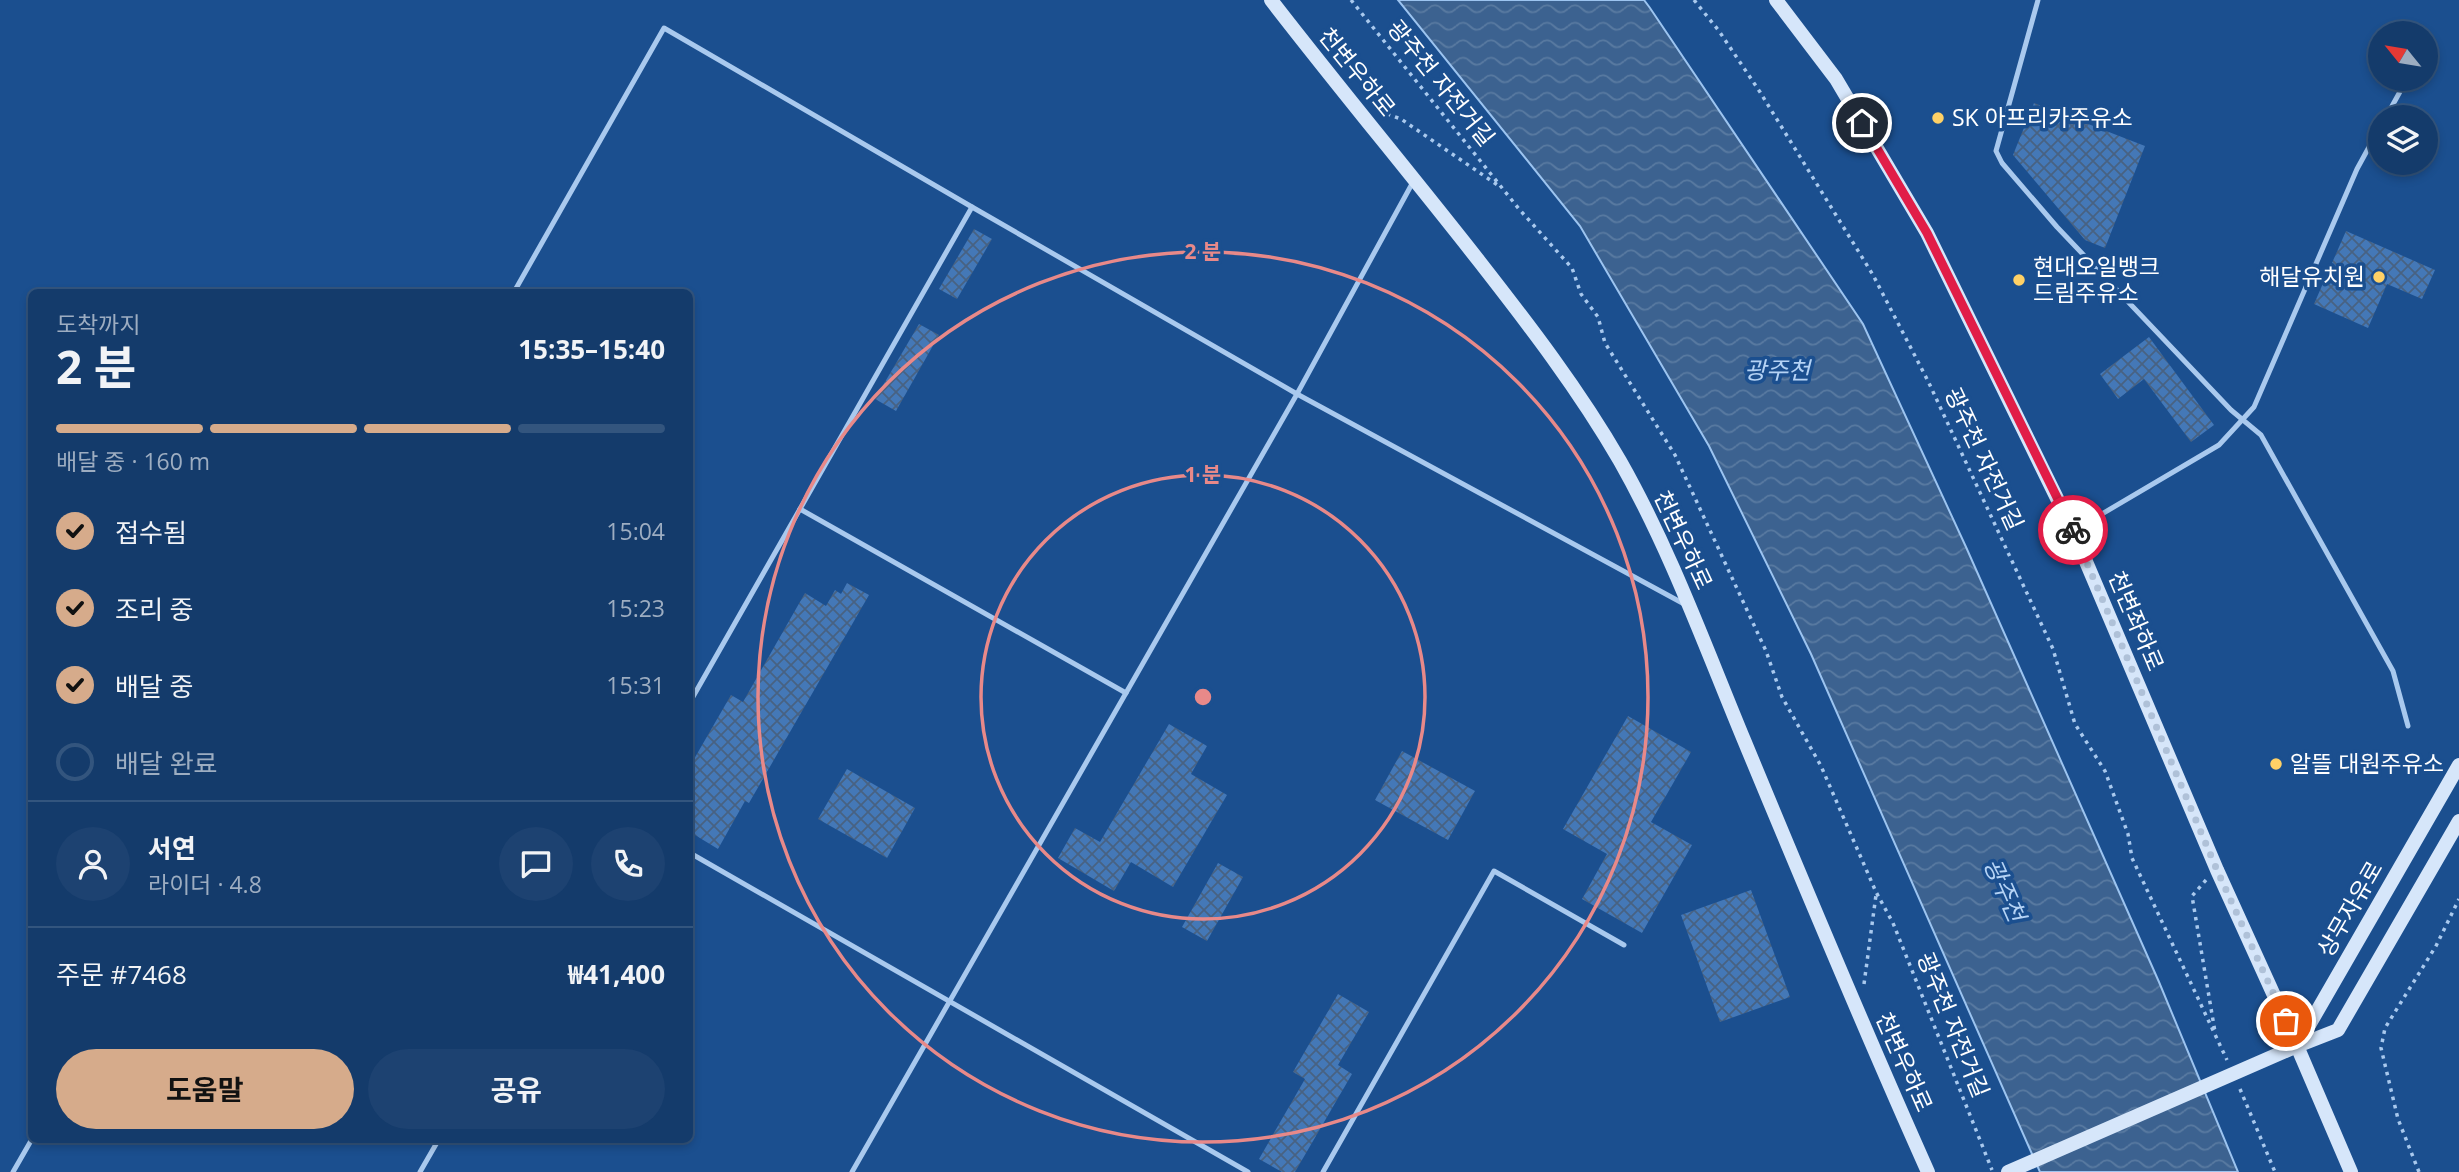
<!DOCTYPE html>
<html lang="ko">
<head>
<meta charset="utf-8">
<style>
  :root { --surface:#143b6b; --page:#1d4271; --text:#f1f3f6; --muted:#9dadc1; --line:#33557e; --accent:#d6ab8b }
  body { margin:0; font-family:"Open Sans","Noto Sans KR",sans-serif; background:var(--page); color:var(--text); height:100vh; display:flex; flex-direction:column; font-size:26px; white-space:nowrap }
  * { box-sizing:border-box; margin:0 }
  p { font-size:23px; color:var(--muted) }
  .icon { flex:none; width:38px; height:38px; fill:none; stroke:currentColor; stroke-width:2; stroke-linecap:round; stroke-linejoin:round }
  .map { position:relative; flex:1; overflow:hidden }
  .drawer { position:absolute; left:28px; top:289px; width:665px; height:854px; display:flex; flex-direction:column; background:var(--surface); border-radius:10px; box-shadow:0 4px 10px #0003,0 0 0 2px var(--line) }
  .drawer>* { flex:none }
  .needle { width:46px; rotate:300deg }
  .fabs { position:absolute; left:2368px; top:21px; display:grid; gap:14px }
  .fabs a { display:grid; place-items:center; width:70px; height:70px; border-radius:50%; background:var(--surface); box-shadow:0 4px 10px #0003,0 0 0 2px var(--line); font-size:35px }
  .pin { position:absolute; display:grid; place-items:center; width:60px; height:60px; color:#fff; margin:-30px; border:4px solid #fff; border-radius:50%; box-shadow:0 2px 7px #0007 }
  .courier { position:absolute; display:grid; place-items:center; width:70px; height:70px; margin:-35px; border:5px solid #e11d48; border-radius:50%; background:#fff; color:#222; box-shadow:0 2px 9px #0007 }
  .overview em { font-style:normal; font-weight:700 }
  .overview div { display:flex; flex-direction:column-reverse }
  .overview { display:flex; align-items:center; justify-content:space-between; height:119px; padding:0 28px }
  h1 { font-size:46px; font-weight:700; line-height:52px }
  .bar { display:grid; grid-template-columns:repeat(4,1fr); gap:10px 7px; align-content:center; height:84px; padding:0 28px }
  .bar i { height:9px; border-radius:5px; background:var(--line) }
  .bar .current { background:var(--accent) }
  .bar p { grid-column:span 4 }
  .line { display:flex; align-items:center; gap:18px; padding:0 28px; border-top:2px solid var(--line) }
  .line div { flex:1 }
  .round { display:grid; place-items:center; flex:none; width:74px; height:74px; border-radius:37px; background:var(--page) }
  ol { padding:0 28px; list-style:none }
  li { display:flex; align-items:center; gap:21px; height:77px }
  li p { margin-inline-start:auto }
  li .icon { padding:7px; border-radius:50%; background:var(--accent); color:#111; stroke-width:4 }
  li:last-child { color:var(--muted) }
  li i { width:38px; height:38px; border:4px solid var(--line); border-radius:50% }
  .primary-button { display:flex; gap:14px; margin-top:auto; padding:14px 28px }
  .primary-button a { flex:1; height:80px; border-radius:42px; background:var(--accent); color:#111; font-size:28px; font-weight:700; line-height:80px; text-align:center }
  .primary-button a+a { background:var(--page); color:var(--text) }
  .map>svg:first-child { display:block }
</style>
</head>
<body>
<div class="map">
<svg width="2459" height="1172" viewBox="0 0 2459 1172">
  <defs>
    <pattern id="water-waves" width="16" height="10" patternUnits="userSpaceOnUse" patternTransform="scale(1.75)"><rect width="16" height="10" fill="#3c6290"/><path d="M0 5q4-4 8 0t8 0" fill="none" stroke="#597aa1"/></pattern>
    <pattern id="building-cross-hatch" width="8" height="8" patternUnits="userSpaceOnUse" patternTransform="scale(1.75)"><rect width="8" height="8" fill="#4478b7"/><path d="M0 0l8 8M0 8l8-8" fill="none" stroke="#486282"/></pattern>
  </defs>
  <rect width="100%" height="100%" fill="#1b4f8f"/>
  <path fill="url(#water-waves)" stroke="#9cc4f0" stroke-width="2" d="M1398,0H1644L1650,8L1863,324L1966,547L2159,982L2238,1172H2040L1811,654L1709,446L1580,226Z"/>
  <g fill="url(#building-cross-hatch)">
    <path d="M2034,103L2145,146L2105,248L2085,240L2013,155Z"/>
    <path d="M974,229L992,239L957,299L939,289Z"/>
    <path d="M2346,231L2435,270L2422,299L2387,284L2368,328L2314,304Z"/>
    <path d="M919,324L939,335L896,411L875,399Z"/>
    <path d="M2149,337L2214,425L2191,442L2144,379L2118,399L2100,374Z"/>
    <path d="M847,583L869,595L749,803L745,801L718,849L690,832V766L731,695L743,702L805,593L826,606L835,590L841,594Z"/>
    <path d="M1628,716L1691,752L1651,822L1692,845L1642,933L1582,899L1607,854L1563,829Z"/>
    <path d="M1169,724L1207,746L1191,774L1227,795L1173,887L1131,862L1114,891L1058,858L1075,828L1100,842Z"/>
    <path d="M1402,751L1475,791L1448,840L1375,800Z"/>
    <path d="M847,769L915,808L887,858L818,819Z"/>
    <path d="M1218,863L1243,877L1207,941L1182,927Z"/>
    <path d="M1751,890L1790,997L1720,1022L1681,915Z"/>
    <path d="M1338,994L1369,1012L1338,1065L1352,1074L1295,1172H1282L1259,1159L1305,1079L1293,1072Z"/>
  </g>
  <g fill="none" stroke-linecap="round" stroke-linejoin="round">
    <g stroke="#a9c9ee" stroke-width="3.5" stroke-dasharray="3.5 5" stroke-linecap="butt">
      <path d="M1351,0L1519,209L1572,268L1581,294L1598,317L1605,343L1675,455L1766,651L1782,697L1821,766L1876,892L1893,923L1992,1170"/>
      <path d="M1694,0L1719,31L1760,92L1873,275L1928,381L2053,649L2075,724L2105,771L2128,834L2132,858L2227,1060"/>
      <path d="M1379,111L1401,119L1499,186"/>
      <path d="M2206,880L2192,896L2215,1032"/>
      <path d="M1864,984L1876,895"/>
      <path d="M2240,1089L2275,1172"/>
      <path d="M2419,1172L2398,1119L2381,1048L2385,1028L2436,946L2459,899"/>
    </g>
    <g stroke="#a9c9ee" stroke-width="5">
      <path d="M2038,0L1996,151L2002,163L2057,227L2231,410L2261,435L2393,671L2408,726"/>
      <path d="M2386,117L2407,79"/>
      <path d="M514,292L664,28L972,207"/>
      <path d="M800,509L1126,693"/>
      <path d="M2073,531L2219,445L2254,407L2357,169L2380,127"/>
      <path d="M690,702L972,207L1297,394L1686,605"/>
      <path d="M690,853L1248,1172"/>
      <path d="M13,1172L32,1139"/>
      <path d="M420,1172L439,1139"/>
      <path d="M852,1172L1297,394L1413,182"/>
      <path d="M1323,1172L1494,871L1624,945"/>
    </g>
    <g stroke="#d6e6fa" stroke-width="14">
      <path d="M1271,0C1339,88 1410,173 1479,261C1529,325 1579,390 1620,461C1670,549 1705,646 1744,740C1804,885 1864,1029 1928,1172"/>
      <path d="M1776,0L1836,79L1927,233L2073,531L2217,870L2297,1046L2351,1172"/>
      <path d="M2297,1046L2459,765"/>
      <path d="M2297,1046L2338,1030L2459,821"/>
    </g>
    <path stroke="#d6e6fa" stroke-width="14" d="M2008,1172L2297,1046"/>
  </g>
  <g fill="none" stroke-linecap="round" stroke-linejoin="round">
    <path stroke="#afc1d8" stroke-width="7" stroke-dasharray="0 12.6" d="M2073,530L2217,870L2286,1021"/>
    <path stroke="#e11d48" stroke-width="9" d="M1862,123L1927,233L2073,530"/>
  </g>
  <g fill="none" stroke="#e88989" stroke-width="3.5">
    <circle cx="1203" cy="697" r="222"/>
    <circle cx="1203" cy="697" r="445"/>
  </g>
  <g fill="#ffd166" stroke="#1b4f8f" stroke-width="2.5">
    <circle cx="1938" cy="118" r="7"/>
    <circle cx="2379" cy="277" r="7"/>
    <circle cx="2019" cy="280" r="7"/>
    <circle cx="2276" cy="764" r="7"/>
  </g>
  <g text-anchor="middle" stroke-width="7" stroke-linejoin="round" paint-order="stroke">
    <g font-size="23" fill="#fff" stroke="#1b4f8f">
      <text transform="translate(1357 72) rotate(51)" y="8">천변우하로</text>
      <text transform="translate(1441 83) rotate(51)" y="8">광주천 자전거길</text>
      <text transform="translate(1984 459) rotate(65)" y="8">광주천 자전거길</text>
      <text transform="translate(1683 540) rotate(65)" y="8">천변우하로</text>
      <text transform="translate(2136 621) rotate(67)" y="8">천변좌하로</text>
      <text transform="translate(2350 909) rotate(-60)" y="8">상무자유로</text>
      <text transform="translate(1953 1025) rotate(68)" y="8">광주천 자전거길</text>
      <text transform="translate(1904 1062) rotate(66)" y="8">천변우하로</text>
    </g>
    <g font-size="23" fill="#fff" stroke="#1b4f8f" text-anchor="start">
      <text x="1952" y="126">SK 아프리카주유소</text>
      <text x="2033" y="275">현대오일뱅크<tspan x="2033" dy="26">드림주유소</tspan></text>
      <text x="2365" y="285" text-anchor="end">해달유치원</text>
      <text x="2290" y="772">알뜰 대원주유소</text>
    </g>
    <g font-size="24" font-style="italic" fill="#b5d3f5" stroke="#1b4f8f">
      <text x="1777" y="379">광주천</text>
      <text transform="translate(2004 890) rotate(66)" y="8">광주천</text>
    </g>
  </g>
  <circle cx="1203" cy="697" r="10" fill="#e88989" stroke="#1b4f8f" stroke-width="3.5"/>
  <g font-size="21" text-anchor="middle" font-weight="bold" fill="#e88989" stroke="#1b4f8f" stroke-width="7" stroke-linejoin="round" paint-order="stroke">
    <text x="1203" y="259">2 분</text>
    <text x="1203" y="482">1 분</text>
  </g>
</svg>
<div class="fabs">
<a><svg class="needle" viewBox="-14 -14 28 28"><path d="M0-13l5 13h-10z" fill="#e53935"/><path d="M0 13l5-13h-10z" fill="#9dadc1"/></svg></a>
<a><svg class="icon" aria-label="layers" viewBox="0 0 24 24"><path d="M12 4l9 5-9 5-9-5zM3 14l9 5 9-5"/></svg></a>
</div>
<div class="pin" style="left:2286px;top:1021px;background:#ea580c"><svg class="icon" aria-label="bag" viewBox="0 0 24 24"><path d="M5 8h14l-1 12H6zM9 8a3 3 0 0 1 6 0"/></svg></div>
<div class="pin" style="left:1862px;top:123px;background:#1f2937"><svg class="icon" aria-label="home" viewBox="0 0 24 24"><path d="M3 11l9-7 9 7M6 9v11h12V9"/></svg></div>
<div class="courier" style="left:2073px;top:530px"><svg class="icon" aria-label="bike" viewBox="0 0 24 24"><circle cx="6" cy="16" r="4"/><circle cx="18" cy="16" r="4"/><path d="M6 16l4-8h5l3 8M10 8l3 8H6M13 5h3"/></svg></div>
<section class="drawer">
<div class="overview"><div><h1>2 분</h1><p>도착까지</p></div><em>15:35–15:40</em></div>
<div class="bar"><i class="current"></i><i class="current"></i><i class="current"></i><i></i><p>배달 중 · 160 m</p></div>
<ol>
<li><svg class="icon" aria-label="check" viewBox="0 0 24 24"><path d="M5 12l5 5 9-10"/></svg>접수됨<p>15:04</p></li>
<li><svg class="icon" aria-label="check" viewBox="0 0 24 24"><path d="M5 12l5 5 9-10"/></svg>조리 중<p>15:23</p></li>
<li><svg class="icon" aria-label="check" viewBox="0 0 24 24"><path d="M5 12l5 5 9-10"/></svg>배달 중<p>15:31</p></li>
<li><i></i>배달 완료</li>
</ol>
<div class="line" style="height:126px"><a class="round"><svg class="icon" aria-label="person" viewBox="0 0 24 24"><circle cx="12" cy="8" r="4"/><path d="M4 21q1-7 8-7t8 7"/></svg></a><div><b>서연</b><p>라이더 · 4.8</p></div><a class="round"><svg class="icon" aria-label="chat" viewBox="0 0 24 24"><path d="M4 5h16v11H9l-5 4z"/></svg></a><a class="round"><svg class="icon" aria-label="phone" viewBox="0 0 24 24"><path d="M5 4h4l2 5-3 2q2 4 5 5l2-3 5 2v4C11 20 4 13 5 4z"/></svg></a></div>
<div class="line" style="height:91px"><div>주문 #7468</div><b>₩41,400</b></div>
<div class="primary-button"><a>도움말</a><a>공유</a></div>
</section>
</div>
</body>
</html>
